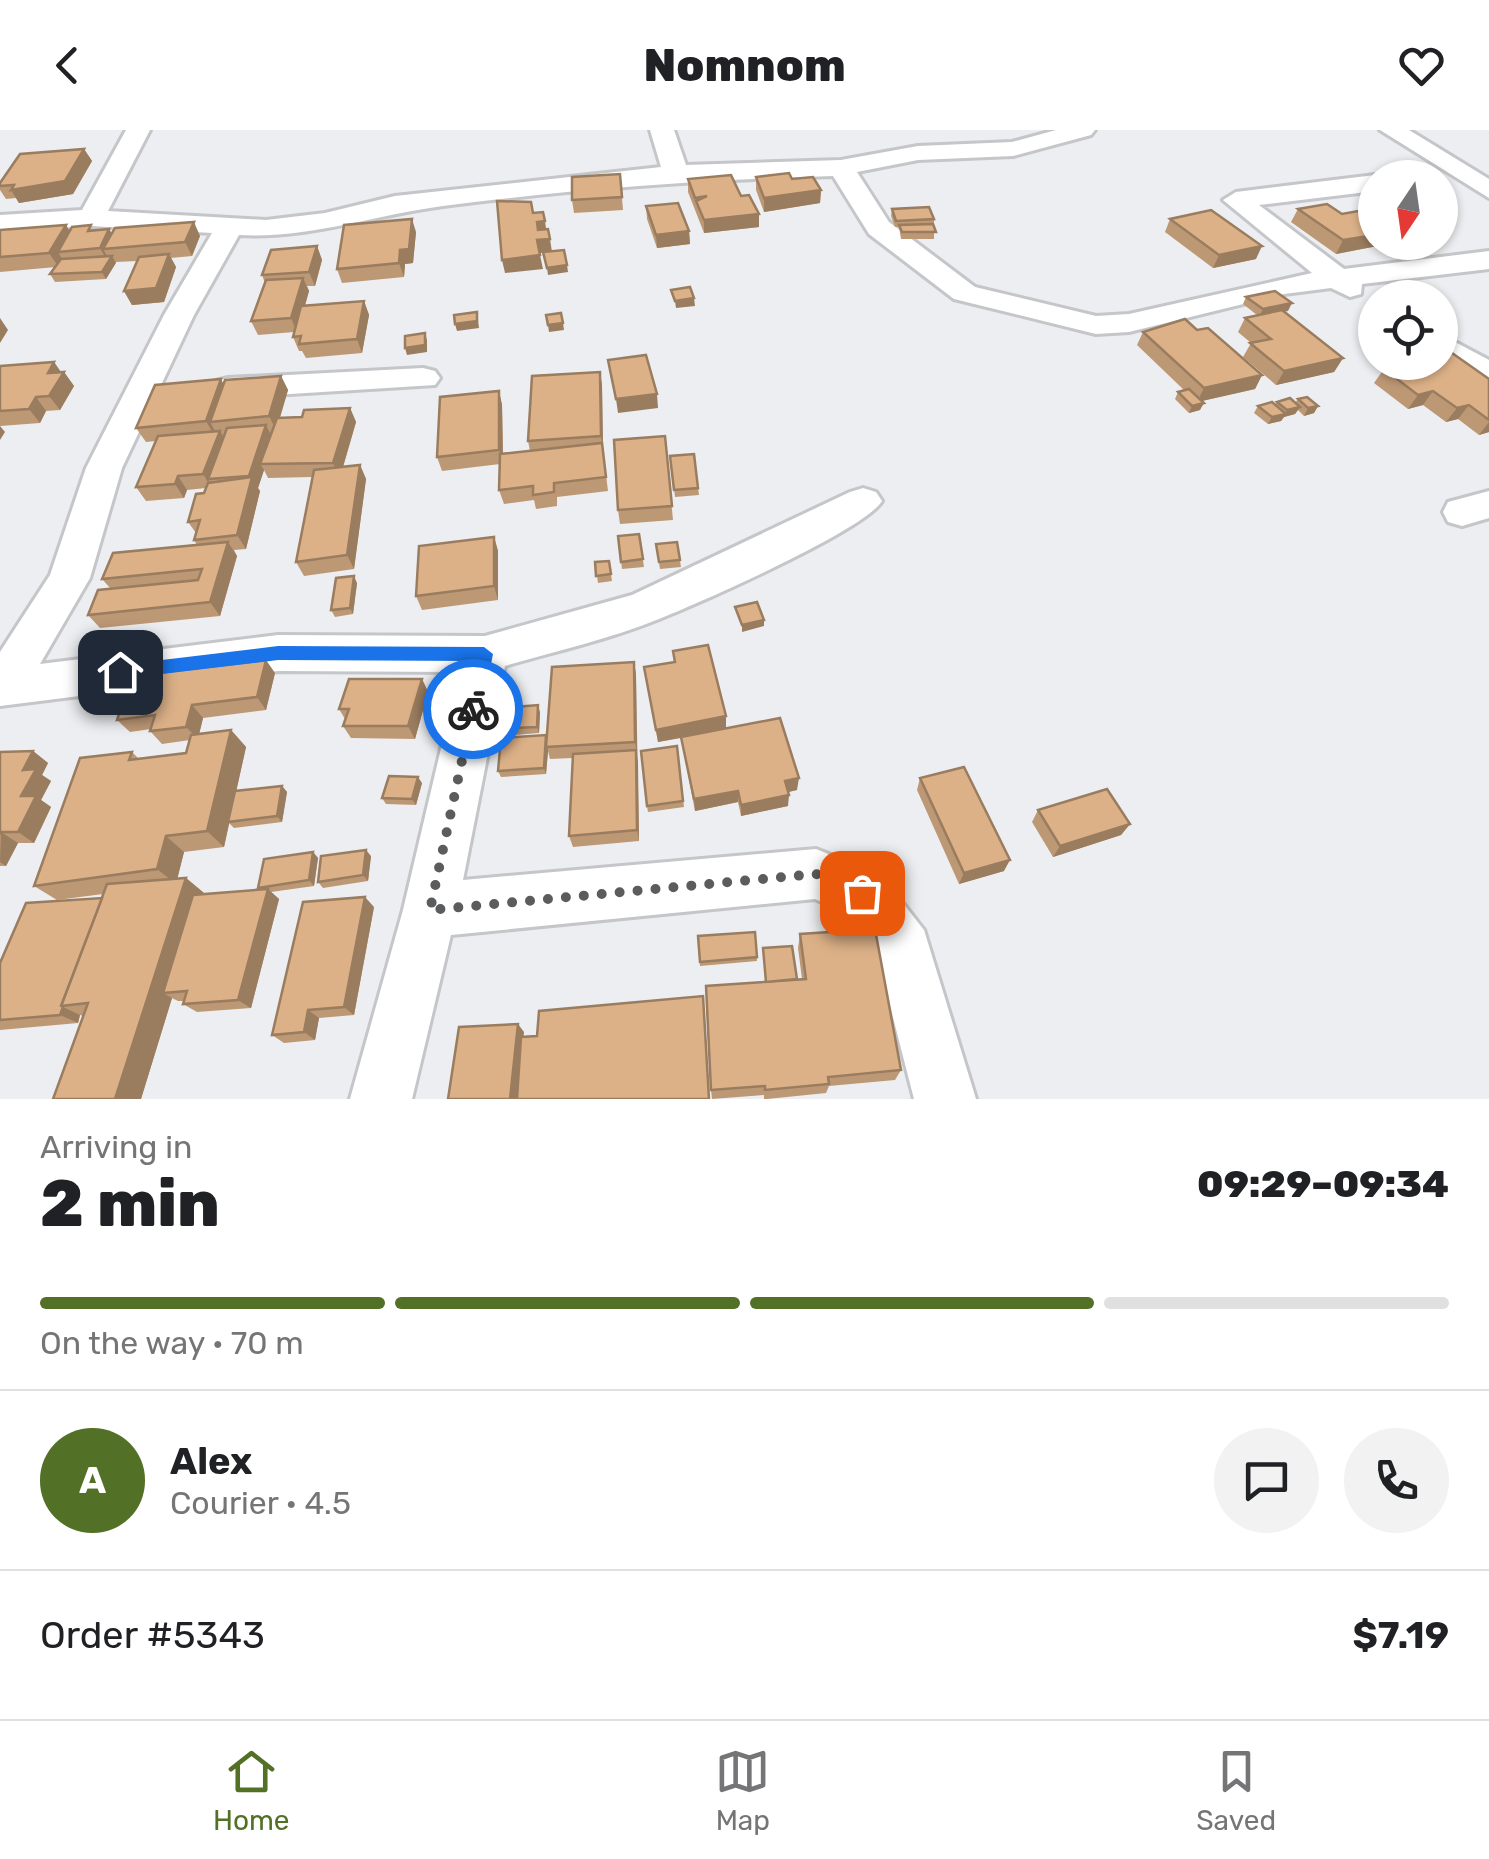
<!DOCTYPE html>
<html lang="en">
<head>
<meta charset="utf-8">
<style>
  :root { --surface:#fff; --page:#f2f2f2; --text:#202124; --muted:#757577; --line:#e0e0e0; --accent:#527026 }
  body { margin:0; font-family:Rubik,sans-serif; background:var(--page); color:var(--text); height:100vh; display:flex; flex-direction:column; font-size:38px; white-space:nowrap }
  * { box-sizing:border-box; margin:0 }
  p { font-size:32px; color:var(--muted) }
  .icon { flex:none; width:55px; height:55px; fill:none; stroke:currentColor; stroke-width:2; stroke-linecap:round; stroke-linejoin:round }
  .map { position:relative; height:969px; overflow:hidden }
  .side { display:flex; flex-direction:column; background:var(--surface); flex:1 }
  .side>* { flex:none }
  .needle { width:65px; rotate:193deg }
  .controls { position:absolute; left:1358px; top:30px; display:grid; gap:20px }
  .controls a { display:grid; place-items:center; width:100px; height:100px; border-radius:50%; background:var(--surface); box-shadow:0 2px 8px #0004; font-size:50px }
  .pin { position:absolute; display:grid; place-items:center; width:85px; height:85px; color:#fff; margin:-42px; border-radius:20px; box-shadow:0 5px 15px #0006 }
  .courier { position:absolute; display:grid; place-items:center; width:100px; height:100px; margin:-50px; border:8px solid #1a73e8; border-radius:50%; background:#fff; color:#222; box-shadow:0 2px 12px #0007 }
  .headline em { font-style:normal; font-weight:800 }
  .headline div { display:flex; flex-direction:column-reverse }
  .headline { display:flex; align-items:center; justify-content:space-between; height:170px; padding:0 40px }
  h1 { font-size:65px; font-weight:800; line-height:75px }
  .bar { display:grid; grid-template-columns:repeat(4,1fr); gap:15px 10px; align-content:center; height:120px; padding:0 40px }
  .bar i { height:12px; border-radius:8px; background:var(--line) }
  .bar .on { background:var(--accent) }
  .bar p { grid-column:span 4 }
  .line { display:flex; align-items:center; gap:25px; padding:0 40px; border-top:2px solid var(--line) }
  .line div { flex:1 }
  .round { display:grid; place-items:center; flex:none; width:105px; height:105px; border-radius:52px; background:var(--page) }
  header { display:flex; justify-content:space-between; align-items:center; height:130px; padding:0 40px; background:var(--surface); font-size:45px; font-weight:800 }
  .dock { display:flex; justify-content:space-around; align-items:center; height:140px; border-top:2px solid var(--line); background:var(--surface); font-size:28px; color:var(--muted) }
  .dock a { display:grid; justify-items:center; gap:5px }
  .dock .on { color:var(--accent) }
  .map>svg:first-child { display:block }
</style>
</head>
<body>
<header><svg class="icon" aria-label="back" viewBox="0 0 24 24"><path d="M15 5l-7 7 7 7"/></svg>Nomnom<svg class="icon" aria-label="heart" viewBox="0 0 24 24"><path d="M12 20l-8-8c-3-5 5-10 8-4 3-6 11-1 8 4z"/></svg></header>
<div class="map">
<svg width="1489" height="969" viewBox="0 0 1489 969">
  <rect width="100%" height="100%" fill="#edeef1"/>
  <g fill="none" stroke-linecap="round" stroke-linejoin="round">
    <defs>
      <g id="street">
        <path d="M126,0H150L108,81L266,90L325,83L395,66L661,37L650,0H674L686,35L841,30L918,16L1012,12L1056,0H1095L1091,5L1013,26L918,30L857,42L889,92L975,157L1096,186L1129,184L1312,143L1223,70L1236,62L1375,45L1384,48H1375V61L1259,75L1344,139L1489,121V139L1362,154L1361,164L1350,167L1331,158L1284,164L1129,202L1096,204L954,169L869,104L833,46C702,50 573,59 443,76C375,85 308,109 239,105L194,185L122,338L90,448L40,534L278,505L485,506L632,465L850,362L863,358L876,362L882,371C865,400 699,473 659,489C610,509 556,521 505,536L463,750L816,719L881,745L924,800L976,969H914L879,833L843,781L815,769L451,805L412,969H350L403,780L459,542L278,541L0,576V522L50,445L86,338L164,185L212,103L91,96L0,101V85L82,80Z"/>
        <path d="M1380,0H1409L1489,49V68Z"/>
        <path d="M1440,204L1489,230V254L1440,228Z"/>
        <path d="M423,238L435,241L440,248L435,255L228,268L216,265L211,258L216,251L228,248Z"/>
        <path d="M1489,361V388L1462,396L1448,392L1443,382L1448,372Z"/>
      </g>
    </defs>
    <use href="#street" stroke="#c5c6c9" stroke-width="6"/>
    <use href="#street" fill="#fff" fill-rule="evenodd"/>
  </g>
  <g fill="#bd9875">
    <path d="M84,19L92,31L73,64L19,73L16,68L6,69L0,60V53Z"/>
    <path d="M620,44L623,80L574,83L572,70Z"/>
    <path d="M756,47L792,49L821,60L820,73L764,82L756,60Z"/>
    <path d="M688,49L759,84V97L704,103L688,62Z"/>
    <path d="M646,76L689,101L690,114L657,118L647,89Z"/>
    <path d="M892,79L934,89V109H901L899,97H895L891,86Z"/>
    <path d="M1298,79L1342,84L1375,112H1398L1336,124L1291,92Z"/>
    <path d="M1170,89L1256,129L1213,138L1165,102Z"/>
    <path d="M109,99L112,104L200,106L192,126L171,128L176,137L164,172L132,175L124,161L137,131L116,132L106,149L55,152L50,144L56,137L0,142V100Z"/>
    <path d="M416,102L413,133L405,134L404,147L342,153L337,139Z"/>
    <path d="M317,116L322,130L315,156H307L309,161L305,176L364,171L369,185L362,223L306,228L302,221H299L293,207L294,202L258,205L251,191L265,153L262,145Z"/>
    <path d="M1246,167L1288,181H1284L1343,228L1334,242L1276,255L1243,227L1251,213L1238,202L1245,188L1257,185L1243,174Z"/>
    <path d="M1197,200L1262,245L1255,259L1202,271L1200,280L1189,283L1175,269L1178,262L1184,260L1137,215L1143,202Z"/>
    <path d="M54,232L61,242H64L74,256L60,280L46,281L40,293L0,296V236Z"/>
    <path d="M1384,239L1489,249V302L1479,305L1458,289L1446,292L1423,275L1408,279L1374,253Z"/>
    <path d="M600,242L602,256L603,320L608,361L557,367V376L536,379L534,370L504,374L499,360L500,334L442,341L437,327L499,261L502,275L503,324L530,321L528,311Z"/>
    <path d="M281,246L288,260L280,288L302,287L350,278L356,292L343,337L360,335L366,349L354,439L304,446L296,432L312,347L268,348L264,340L258,358L260,361L246,419L234,420L237,426L220,486L100,498L88,485L111,459L102,449L197,415L194,410L196,403L188,392L206,358L187,360L184,368L146,371L136,357L156,311L146,312L136,298L223,254Z"/>
    <path d="M1298,269L1318,276L1314,283L1304,286L1298,280L1295,284L1284,287L1281,291L1268,294L1254,283L1258,276L1275,275L1277,272L1295,273Z"/>
    <path d="M665,306L673,390L620,394L618,380Z"/>
    <path d="M694,324L699,365L675,367L670,326Z"/>
    <path d="M639,404L644,437L622,439L618,406Z"/>
    <path d="M494,407L498,421V470L422,480L416,466Z"/>
    <path d="M677,412L681,437L660,439L656,414Z"/>
    <path d="M609,431L612,451L598,453L595,432Z"/>
    <path d="M357,453L353,484L335,487L331,480Z"/>
    <path d="M673,521L726,586V599L797,660L788,662V676L741,686L738,672L695,681L681,608L658,612L644,537L674,532Z"/>
    <path d="M634,532L636,545L639,711L573,717L569,706L573,628L550,629L548,621L546,644L501,647L498,641L546,605Z"/>
    <path d="M275,543L266,580L203,588L199,604L231,600L246,617L236,661L282,656L287,662L282,692L234,698L229,693L224,717L184,722L177,749L186,748L204,763V764L261,760L258,758L313,722L318,728L314,756L271,762L279,769L251,878L197,882L183,874L184,871H178L172,868L141,969H53L83,886L80,885L78,893L0,900V833L102,768L103,764L57,770L34,756L132,622L139,629L186,623L190,610L162,614L150,601L151,599L130,602L117,590Z"/>
    <path d="M422,549L428,562L415,609L351,608L343,596L345,589L339,579Z"/>
    <path d="M540,582L539,603L515,605L512,598Z"/>
    <path d="M677,616L684,677L648,682L647,676Z"/>
    <path d="M33,621L48,633L42,645L51,651L41,670L51,677L34,713H18L6,736H0V622Z"/>
    <path d="M920,648L1004,741L959,754L917,660Z"/>
    <path d="M422,653L416,675L386,674L382,668Z"/>
    <path d="M1038,680L1130,694L1121,705L1053,727L1032,692Z"/>
    <path d="M371,726L368,751L323,758L318,752Z"/>
    <path d="M374,777L354,885L319,888L315,910L284,913L272,905Z"/>
    <path d="M800,804L901,940L895,950L829,956L826,963L767,969H764V965L712,969L711,960L765,852L802,849L798,818Z"/>
    <path d="M698,806L757,827V831L700,836Z"/>
  </g>
  <g fill="#9a7c5f">
    <path d="M84,19L92,31L73,64L19,73L11,60Z"/>
    <path d="M821,60L820,73L764,82V68Z"/>
    <path d="M759,84V97L704,103V90Z"/>
    <path d="M412,89L416,102L413,133L405,134L404,147L399,133L400,120Z"/>
    <path d="M545,91L547,105L539,106L537,92Z"/>
    <path d="M194,92L200,106L192,126L185,112Z"/>
    <path d="M66,95L74,108L58,122L62,129L58,136L49,123Z"/>
    <path d="M109,99L117,113L103,119L109,129L108,132L100,118Z"/>
    <path d="M689,101L690,114L657,118L656,105Z"/>
    <path d="M1375,105V112H1398L1336,124L1343,110Z"/>
    <path d="M550,109L552,122L540,123L537,110Z"/>
    <path d="M317,116L322,130L315,156L309,142Z"/>
    <path d="M1262,116L1256,129L1213,138L1219,125Z"/>
    <path d="M169,124L176,137L164,172L132,175L124,161Z"/>
    <path d="M540,125L543,139L505,143L502,130Z"/>
    <path d="M112,126L116,133L106,149L102,142Z"/>
    <path d="M567,135L568,142L548,145L547,138Z"/>
    <path d="M303,148L309,161L297,202L291,188Z"/>
    <path d="M694,168L695,176L676,178L675,171Z"/>
    <path d="M364,171L369,185L362,223L357,209Z"/>
    <path d="M1292,173L1288,181L1259,187L1263,179Z"/>
    <path d="M477,182L479,198L457,201L455,194Z"/>
    <path d="M0,188L8,200L0,213Z"/>
    <path d="M563,193L564,200L549,202L548,195Z"/>
    <path d="M425,203L427,210V222L407,225L405,218Z"/>
    <path d="M1343,228L1334,242L1276,255L1284,241Z"/>
    <path d="M54,232L62,244L64,242L74,256L60,280L49,266L48,243Z"/>
    <path d="M600,242L602,256L603,320L601,306Z"/>
    <path d="M1262,245L1255,259L1197,272L1204,258Z"/>
    <path d="M281,246L288,260L276,300L269,286Z"/>
    <path d="M221,249L228,263L210,292L215,301L214,305L206,291Z"/>
    <path d="M499,261L502,275L503,334L499,320Z"/>
    <path d="M1433,261L1423,275L1408,279L1418,265Z"/>
    <path d="M657,264L658,278L618,283L616,269Z"/>
    <path d="M36,267L46,281L40,293L29,279Z"/>
    <path d="M1204,273L1200,280L1189,283L1192,276Z"/>
    <path d="M1469,275L1458,289L1446,292L1457,278Z"/>
    <path d="M1318,276L1314,283L1304,286L1308,278Z"/>
    <path d="M1300,277L1295,284L1284,287L1281,291L1268,294L1272,287L1285,284L1287,280Z"/>
    <path d="M350,278L356,292L340,347L333,333Z"/>
    <path d="M1489,292V302L1479,305Z"/>
    <path d="M266,295L273,309L260,334L264,340L258,358L260,361L246,419L237,405L251,349L249,346Z"/>
    <path d="M0,296L5,302L0,310Z"/>
    <path d="M220,301L228,315L208,349L212,358L203,344Z"/>
    <path d="M360,335L366,349L354,439L347,425Z"/>
    <path d="M178,346L187,360L184,368L175,354Z"/>
    <path d="M494,407L498,421V470L494,456Z"/>
    <path d="M228,412L237,426L220,486L210,472Z"/>
    <path d="M354,446L357,453L353,484L350,478Z"/>
    <path d="M764,490V496L742,502V495Z"/>
    <path d="M266,530L275,543L266,580L257,567Z"/>
    <path d="M634,532L636,545L637,624L635,612Z"/>
    <path d="M422,549L428,562L415,609L408,596Z"/>
    <path d="M192,575L203,588L198,609L186,597Z"/>
    <path d="M538,575L540,582L539,603L537,597Z"/>
    <path d="M726,586V599L658,612L656,600Z"/>
    <path d="M231,600L246,617L224,717L207,701Z"/>
    <path d="M546,605L548,621L546,644L544,638Z"/>
    <path d="M636,620L638,632L639,711L637,700Z"/>
    <path d="M33,621L48,633L42,645L51,651L41,670L51,677L34,713L18,702L23,640Z"/>
    <path d="M418,647L422,653L416,675L412,669Z"/>
    <path d="M799,648L797,660L784,663L785,651Z"/>
    <path d="M282,656L287,662L282,692L277,686Z"/>
    <path d="M738,661V672L695,681L694,669Z"/>
    <path d="M789,665L788,676L741,686V675Z"/>
    <path d="M1130,694L1121,705L1053,727L1060,716Z"/>
    <path d="M1,702L18,713L6,736L0,732Z"/>
    <path d="M166,706L184,722L176,754L157,739Z"/>
    <path d="M366,720L371,726L368,751L363,745Z"/>
    <path d="M313,722L318,728L314,756L309,750Z"/>
    <path d="M1010,730L1004,741L959,754L964,743Z"/>
    <path d="M186,748L204,763L174,862L163,863L172,868L141,969H115Z"/>
    <path d="M268,759L279,769L251,878L238,870Z"/>
    <path d="M365,767L374,777L354,885L344,877Z"/>
    <path d="M63,877L80,885L78,893L60,885Z"/>
    <path d="M308,880L319,888L315,910L304,902Z"/>
    <path d="M518,894L524,902L517,969H510Z"/>
  </g>
  <g fill="#dcb188" stroke="#9a7c5f" stroke-width="2.5">
    <path d="M84,19L65,51L11,60L14,55L0,56V53L20,24Z"/>
    <path d="M789,43L792,49L813,47L821,60L764,68L756,47Z"/>
    <path d="M620,44L622,67L572,70V47Z"/>
    <path d="M731,45L741,66L749,65L759,84L704,90L696,71L707,66L695,68L688,49Z"/>
    <path d="M497,71L531,72L533,83L543,82L545,91L537,92L538,100L548,99L550,109L537,110L540,125L502,130Z"/>
    <path d="M678,73L689,101L656,105L646,76Z"/>
    <path d="M1327,74L1342,84L1375,78V105L1343,110L1298,79Z"/>
    <path d="M929,77L934,89L896,91L892,79Z"/>
    <path d="M1211,80L1262,116L1219,125L1170,89Z"/>
    <path d="M412,89L409,119L400,120L399,133L337,139L344,95Z"/>
    <path d="M194,92L185,112L103,119L115,98Z"/>
    <path d="M933,94L936,102H902L899,95Z"/>
    <path d="M66,95L49,123L0,127V100Z"/>
    <path d="M91,95L88,101L109,99L100,118L58,122L72,97Z"/>
    <path d="M317,116L309,142L262,145L271,120Z"/>
    <path d="M564,120L567,135L547,138L543,122Z"/>
    <path d="M169,124L156,158L124,161L139,127Z"/>
    <path d="M112,126L102,142L50,144L61,129Z"/>
    <path d="M303,148L291,188L251,191L266,150Z"/>
    <path d="M690,157L694,168L675,171L671,160Z"/>
    <path d="M1275,161L1292,173L1263,179L1246,167Z"/>
    <path d="M364,171L357,209L299,214L301,206L293,207L301,176Z"/>
    <path d="M1282,180L1343,228L1284,241L1250,213L1271,209L1245,188Z"/>
    <path d="M477,182V191L455,194L454,185Z"/>
    <path d="M561,183L563,193L548,195L546,185Z"/>
    <path d="M1185,189L1197,200L1208,198L1262,245L1204,258L1143,202Z"/>
    <path d="M425,203V215L405,218V206Z"/>
    <path d="M1452,223L1489,249V290L1469,275L1457,278L1433,261L1418,265L1384,239L1411,232H1440V226Z"/>
    <path d="M646,225L657,264L616,269L608,230Z"/>
    <path d="M54,232L48,243L64,242L49,266L36,267L29,279L0,281V236Z"/>
    <path d="M600,242L601,306L528,311L532,246Z"/>
    <path d="M281,246L269,286L210,292L225,250Z"/>
    <path d="M221,249L206,291L136,298L155,255Z"/>
    <path d="M1189,259L1204,273L1192,276L1178,262Z"/>
    <path d="M499,261V320L437,327L440,267Z"/>
    <path d="M1307,267L1318,276L1308,278L1298,269Z"/>
    <path d="M1290,268L1300,277L1287,280L1277,272Z"/>
    <path d="M1272,272L1286,284L1272,287L1258,276Z"/>
    <path d="M350,278L333,333L260,334L277,288L302,287L304,280Z"/>
    <path d="M266,295L249,346L208,349L227,298Z"/>
    <path d="M220,301L203,344L178,346L175,354L136,357L158,306Z"/>
    <path d="M665,306L672,376L618,380L614,310Z"/>
    <path d="M602,313L606,347L554,353V362L533,365V356L499,360L500,324Z"/>
    <path d="M694,324L698,358L674,360L670,326Z"/>
    <path d="M360,335L347,425L296,432L314,340Z"/>
    <path d="M252,347L237,405L194,410L200,390L188,392L196,364L204,363L208,353Z"/>
    <path d="M639,404L643,429L621,432L618,406Z"/>
    <path d="M494,407V456L416,466L419,416Z"/>
    <path d="M228,412L210,472L88,485L98,460L198,450L202,439L102,449L113,423Z"/>
    <path d="M677,412L680,430L659,432L656,414Z"/>
    <path d="M609,431L611,444L596,446L595,432Z"/>
    <path d="M354,446L350,478L331,480L336,448Z"/>
    <path d="M757,472L764,490L742,495L735,477Z"/>
    <path d="M708,515L726,586L656,600L644,537L675,532L673,521Z"/>
    <path d="M266,530L257,567L192,575L186,597L150,601L155,585L117,590L132,546Z"/>
    <path d="M634,532L635,612L546,617L552,537Z"/>
    <path d="M349,549H422L408,596H343L349,579H339Z"/>
    <path d="M538,575L537,597L512,598L515,577Z"/>
    <path d="M780,588L799,648L785,651L789,665L741,675L738,661L694,669L681,607Z"/>
    <path d="M231,600L207,701L166,706L157,739L34,756L80,628L132,622L129,630L186,623L191,605Z"/>
    <path d="M546,605L544,638L498,641L501,608Z"/>
    <path d="M677,616L683,671L647,676L641,621Z"/>
    <path d="M636,620L637,700L569,706L573,624Z"/>
    <path d="M33,621L23,640L36,639L21,666H36L18,702H1L0,704V622Z"/>
    <path d="M964,637L1010,730L964,743L920,648Z"/>
    <path d="M389,646L418,647L412,669L382,668Z"/>
    <path d="M282,656L277,686L228,692L235,661Z"/>
    <path d="M1107,659L1130,694L1060,716L1038,680Z"/>
    <path d="M366,720L363,745L318,752L321,726Z"/>
    <path d="M313,722L309,750L258,758L264,729Z"/>
    <path d="M186,748L115,969H53L88,873L61,876L107,754Z"/>
    <path d="M268,759L238,870L183,874L187,861L163,863L193,765Z"/>
    <path d="M365,767L344,877L308,880L304,902L272,905L303,772Z"/>
    <path d="M102,768L61,876L63,877L60,885L0,890V833L26,773Z"/>
    <path d="M875,799L901,940L828,947L829,954L765,960V956L711,960L706,856L806,849L800,804Z"/>
    <path d="M755,802L757,827L700,832L698,806Z"/>
    <path d="M792,816L797,849L766,852L763,818Z"/>
    <path d="M703,866L709,969H517L521,907L537,906L539,881Z"/>
    <path d="M518,894L510,969H448L459,897Z"/>
  </g>
  <path fill="#1a73e8" d="M278,516L484,517L493,524L482,579L473,587L464,579L475,531L278,530L120,549L112,542L120,535Z"/>
  <g fill="none" stroke-linecap="round" stroke-linejoin="round">
    <path stroke="#5b5c5e" stroke-width="10" stroke-dasharray="0 18" d="M473,579L430,780L816,744L862,763"/>
  </g>
</svg>
<div class="controls">
<a><svg class="needle" viewBox="-14 -14 28 28"><path d="M0-13l5 13h-10z" fill="#e53935"/><path d="M0 13l5-13h-10z" fill="#757577"/></svg></a>
<a><svg class="icon" aria-label="locate" viewBox="0 0 24 24"><circle cx="12" cy="12" r="6"/><path d="M12 2v4M12 18v4M2 12h4M18 12h4"/></svg></a>
</div>
<div class="pin" style="left:862px;top:763px;background:#ea580c"><svg class="icon" aria-label="bag" viewBox="0 0 24 24"><path d="M5 8h14l-1 12H6zM9 8a3 3 0 0 1 6 0"/></svg></div>
<div class="pin" style="left:120px;top:542px;background:#1f2937"><svg class="icon" aria-label="home" viewBox="0 0 24 24"><path d="M3 11l9-7 9 7M6 9v11h12V9"/></svg></div>
<div class="courier" style="left:473px;top:579px"><svg class="icon" aria-label="bike" viewBox="0 0 24 24"><circle cx="6" cy="16" r="4"/><circle cx="18" cy="16" r="4"/><path d="M6 16l4-8h5l3 8M10 8l3 8H6M13 5h3"/></svg></div>
</div>
<section class="side">
<div class="headline"><div><h1>2 min</h1><p>Arriving in</p></div><em>09:29–09:34</em></div>
<div class="bar"><i class="on"></i><i class="on"></i><i class="on"></i><i></i><p>On the way · 70 m</p></div>
<div class="line" style="height:180px"><b class="round" style="background:var(--accent);color:#fff">A</b><div><b>Alex</b><p>Courier · 4.5</p></div><a class="round"><svg class="icon" aria-label="chat" viewBox="0 0 24 24"><path d="M4 5h16v11H9l-5 4z"/></svg></a><a class="round"><svg class="icon" aria-label="phone" viewBox="0 0 24 24"><path d="M5 4h4l2 5-3 2q2 4 5 5l2-3 5 2v4C11 20 4 13 5 4z"/></svg></a></div>
<div class="line" style="height:130px"><div>Order #5343</div><b>$7.19</b></div>
</section>
<nav class="dock">
<a class="on"><svg class="icon" aria-label="home" viewBox="0 0 24 24"><path d="M3 11l9-7 9 7M6 9v11h12V9"/></svg>Home</a>
<a><svg class="icon" aria-label="map" viewBox="0 0 24 24"><path d="M3 6l6-2 6 2 6-2v14l-6 2-6-2-6 2zM9 4v14M15 6v14"/></svg>Map</a>
<a><svg class="icon" aria-label="saved" viewBox="0 0 24 24"><path d="M7 4h10v16l-5-4-5 4z"/></svg>Saved</a>
</nav>
</body>
</html>
